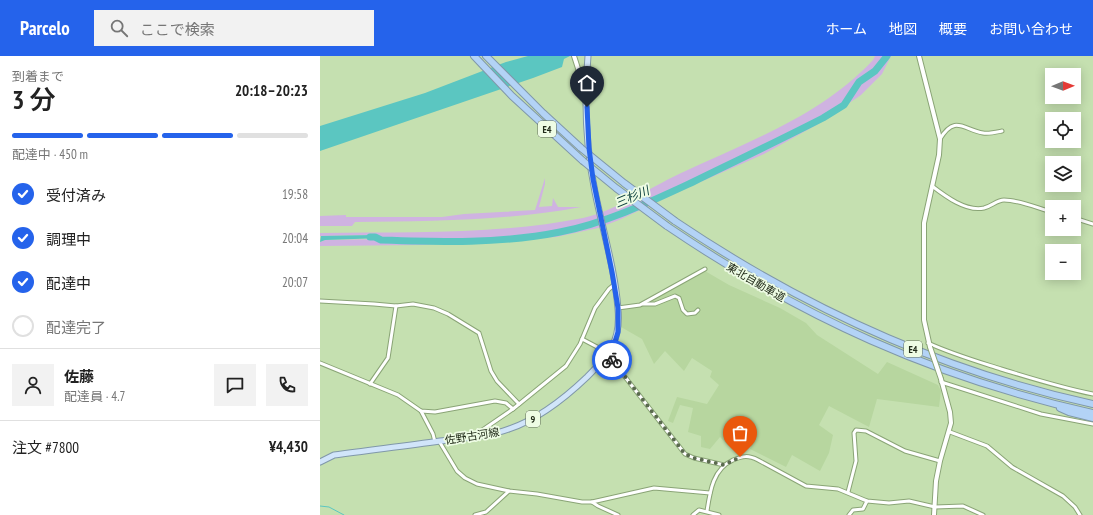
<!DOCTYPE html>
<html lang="ja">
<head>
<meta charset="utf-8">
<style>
  :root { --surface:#fff; --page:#f2f2f2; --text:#222; --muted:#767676; --line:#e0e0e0; --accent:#2563eb }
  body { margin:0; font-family:"PT Sans Narrow","Noto Sans JP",sans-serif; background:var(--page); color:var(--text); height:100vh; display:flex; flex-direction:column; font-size:15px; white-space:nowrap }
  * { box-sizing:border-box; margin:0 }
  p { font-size:13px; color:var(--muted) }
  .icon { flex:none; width:22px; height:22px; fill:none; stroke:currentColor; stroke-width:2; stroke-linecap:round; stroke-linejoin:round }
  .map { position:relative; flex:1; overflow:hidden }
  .sheet { display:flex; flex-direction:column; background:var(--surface); width:320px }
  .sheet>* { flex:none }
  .needle { width:26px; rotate:89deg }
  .controls { position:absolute; left:725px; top:12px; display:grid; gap:8px }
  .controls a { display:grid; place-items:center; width:36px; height:36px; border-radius:0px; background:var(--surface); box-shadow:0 2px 10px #0003; font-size:20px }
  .pin { position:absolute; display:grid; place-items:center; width:34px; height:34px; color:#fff; margin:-41px -17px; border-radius:50% 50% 50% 0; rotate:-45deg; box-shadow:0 0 4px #0007 }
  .pin .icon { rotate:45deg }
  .courier { position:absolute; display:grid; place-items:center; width:40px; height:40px; margin:-20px; border:3px solid #2563eb; border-radius:50%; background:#fff; color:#222; box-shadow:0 1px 5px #0007 }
  .headline em { font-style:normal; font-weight:600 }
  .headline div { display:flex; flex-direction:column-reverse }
  .headline { display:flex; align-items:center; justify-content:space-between; height:68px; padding:0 12px }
  h1 { font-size:26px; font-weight:600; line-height:30px }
  .bar { display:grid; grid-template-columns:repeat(4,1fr); gap:6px 4px; align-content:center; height:48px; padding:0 12px }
  .bar i { height:5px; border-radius:3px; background:var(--line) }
  .bar .current { background:var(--accent) }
  .bar p { grid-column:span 4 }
  .line { display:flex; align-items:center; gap:10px; padding:0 12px; border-top:1px solid var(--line) }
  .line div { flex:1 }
  .round { display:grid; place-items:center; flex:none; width:42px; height:42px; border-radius:0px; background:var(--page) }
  ol { padding:0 12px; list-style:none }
  li { display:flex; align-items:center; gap:12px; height:44px }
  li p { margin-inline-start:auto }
  li .icon { padding:4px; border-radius:50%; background:var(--accent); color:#fff; stroke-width:4 }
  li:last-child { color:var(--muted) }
  li i { width:22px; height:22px; border:2px solid var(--line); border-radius:50% }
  header { display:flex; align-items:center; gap:24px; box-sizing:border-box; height:56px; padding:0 20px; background:var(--accent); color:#fff }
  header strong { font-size:19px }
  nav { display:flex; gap:22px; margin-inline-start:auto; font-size:14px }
  .search { width:280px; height:36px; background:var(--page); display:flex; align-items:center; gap:10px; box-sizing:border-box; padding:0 14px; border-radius:0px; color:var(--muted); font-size:15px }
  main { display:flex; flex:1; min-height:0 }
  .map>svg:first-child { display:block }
</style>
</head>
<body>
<header>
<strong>Parcelo</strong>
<div class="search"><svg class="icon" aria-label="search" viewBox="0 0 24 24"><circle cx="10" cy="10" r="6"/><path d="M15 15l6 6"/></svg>ここで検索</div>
<nav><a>ホーム</a><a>地図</a><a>概要</a><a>お問い合わせ</a></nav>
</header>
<main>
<section class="sheet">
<div class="headline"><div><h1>3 分</h1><p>到着まで</p></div><em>20:18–20:23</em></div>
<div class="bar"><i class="current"></i><i class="current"></i><i class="current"></i><i></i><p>配達中 · 450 m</p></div>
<ol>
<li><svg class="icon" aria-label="check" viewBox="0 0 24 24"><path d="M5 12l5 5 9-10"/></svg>受付済み<p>19:58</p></li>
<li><svg class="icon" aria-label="check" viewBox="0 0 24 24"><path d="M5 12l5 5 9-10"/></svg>調理中<p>20:04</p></li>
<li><svg class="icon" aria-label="check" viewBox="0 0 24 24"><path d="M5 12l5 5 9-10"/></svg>配達中<p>20:07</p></li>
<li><i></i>配達完了</li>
</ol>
<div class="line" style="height:72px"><a class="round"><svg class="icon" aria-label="person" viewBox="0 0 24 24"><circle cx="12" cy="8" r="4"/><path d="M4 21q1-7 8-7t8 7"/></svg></a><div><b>佐藤</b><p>配達員 · 4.7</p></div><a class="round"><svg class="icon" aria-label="chat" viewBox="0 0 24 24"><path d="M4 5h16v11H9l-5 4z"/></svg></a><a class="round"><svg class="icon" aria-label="phone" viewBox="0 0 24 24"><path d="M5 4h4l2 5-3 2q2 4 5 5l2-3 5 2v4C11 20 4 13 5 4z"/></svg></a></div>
<div class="line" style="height:52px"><div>注文 #7800</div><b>¥4,430</b></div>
</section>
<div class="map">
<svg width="773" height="459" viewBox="0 0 773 459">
  <rect width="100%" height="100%" fill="#c5e0b0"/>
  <path fill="#b7d69f" d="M385,215L409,229L460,252L486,267L497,279L558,318L567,306L618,329L621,335L619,351L557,343L549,371L509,350L499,369L513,379L509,397L500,415L472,399L466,411L430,393L433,385L425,376L413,371L407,388L400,381L390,393L381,391V380L368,376L373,352L360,349L353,367L348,365L357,341L387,348L399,329L390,321L392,315L372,302L364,315L345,295L334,308L322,283L301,271V256L303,253L321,250Z"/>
  <g fill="#cfb3e1">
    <path d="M555,0H571L562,18L541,39L500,67L444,98L369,131L299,164L278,172L236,181L103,189L0,190V186L5,184L60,183L55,179L0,180V177C87,176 177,179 263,162C294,155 330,132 359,118C427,86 501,60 553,4Z"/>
    <path d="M225,122V128L219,151L232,150L233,142L238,151H261C186,165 110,165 35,166L32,170H0V160L26,159V161H122L144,158L215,154Z"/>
  </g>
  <g fill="#5bc6c1">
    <path d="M208,0H250L244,3L242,11L213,22L0,95V70L105,37L186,6Z"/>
    <path d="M55,179L62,182L5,184L0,186L1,180Z"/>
  </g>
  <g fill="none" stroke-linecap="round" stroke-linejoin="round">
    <path stroke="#5bc6c1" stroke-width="1" d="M0,450L9,451L24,459"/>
    <path stroke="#5bc6c1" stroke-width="7" d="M50,181H55L61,184C121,186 181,188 240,176C286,167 330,146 373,126C416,105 460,84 503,62L524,49L539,26L555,15L567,0"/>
    <defs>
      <g id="minor">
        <path d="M620,83C635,58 644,74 663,77C669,78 677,76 682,75"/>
        <path d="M612,130C625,140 646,156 664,152C672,150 677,144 684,144C699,144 717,152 732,156"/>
        <path d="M754,162L773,168"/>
        <path d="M0,245L54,248L76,250L93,248L114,252L128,258L159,277L171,315L177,325L199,348"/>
        <path d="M323,248H335L355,240L359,242L363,254L367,258L375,257L378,254"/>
        <path d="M298,252L320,249L385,213"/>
        <path d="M262,283L279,292L288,299L365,398L374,402L404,409"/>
        <path d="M608,287C632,298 656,305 681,313C711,322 742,332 773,338"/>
        <path d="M0,307L78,339L101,355L115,356L175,345L186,347L193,353"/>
        <path d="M621,326L721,358L773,368"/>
        <path d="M50,328L68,302L76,250"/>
        <path d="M101,355L113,378L115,386"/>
        <path d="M630,376L667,390L692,411L743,440L755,451L760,459"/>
        <path d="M157,380L158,377L193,353L246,310L260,288L275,252L289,233L295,228"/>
        <path d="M119,385L137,415L145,422L157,428L189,435L217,438L262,446H272L334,432L390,437"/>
        <path d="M528,436L536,405L534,377L536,374L546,375L585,395L620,405"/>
        <path d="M272,446L278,450L298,459"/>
        <path d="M387,455C390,435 393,413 413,404C423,400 428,399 438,404L486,430L518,433L547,445L569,447L589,445L615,451L643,450L663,459"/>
        <path d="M155,459L166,456L189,435"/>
        <path d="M373,459L379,454L399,459"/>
        <path d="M529,459L533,454L543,453L547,445"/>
      </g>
      <g id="tertiary">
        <path d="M254,0L262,25L267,29"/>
        <path d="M599,0L620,83L619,99L604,167V264L610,291"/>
        <path d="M614,459L616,425L620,405L631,367L630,356L621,323"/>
      </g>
      <path id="primary" d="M0,406L14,399C50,394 85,390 120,385C143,382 167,381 189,373C219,363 244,343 267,321C289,299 301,286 298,253C295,214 283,175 275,136C266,92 264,45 268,0"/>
      <g id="motorway">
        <path d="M154,0L192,40L263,105"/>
        <path d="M166,0L223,57L261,92"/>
        <path d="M355,165C484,252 621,315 773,348"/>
        <path d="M347,170C481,261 615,322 773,357"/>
        <path d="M740,352L749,356L773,362"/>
      </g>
    </defs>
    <use href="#minor" stroke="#8aa476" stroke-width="5"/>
    <use href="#tertiary" stroke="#8aa476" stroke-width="6"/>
    <use href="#primary" stroke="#8098a9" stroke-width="7"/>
    <use href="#motorway" stroke="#8098a9" stroke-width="8"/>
    <use href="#minor" stroke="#fff" stroke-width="3"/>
    <use href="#tertiary" stroke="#fff" stroke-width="4"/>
    <use href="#primary" stroke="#d1e5fa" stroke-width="5"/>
    <use href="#motorway" stroke="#b3d3f6" stroke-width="6"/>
    <defs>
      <path id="tertiary-bridge" d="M610,291L621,323"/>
      <g id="motorway-bridge">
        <path d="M261,92L304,127L355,165"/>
        <path d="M263,105L296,132L347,170"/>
      </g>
    </defs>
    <use href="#tertiary-bridge" stroke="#8aa476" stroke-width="6" stroke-linecap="butt"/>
    <use href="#motorway-bridge" stroke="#8098a9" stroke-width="8" stroke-linecap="butt"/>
    <use href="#tertiary-bridge" stroke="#fff" stroke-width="4"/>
    <use href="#motorway-bridge" stroke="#b3d3f6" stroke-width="6"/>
  </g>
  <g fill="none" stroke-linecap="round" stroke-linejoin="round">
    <path stroke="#5a6a4e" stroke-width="4" stroke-dasharray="0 7.2" d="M292,304L365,398L374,402L404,409L420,401"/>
    <path stroke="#2563eb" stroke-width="5" d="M267,51L269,92L273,123L292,216L298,252V276L295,286L288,299L292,304"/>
  </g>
  <g text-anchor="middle" stroke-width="3.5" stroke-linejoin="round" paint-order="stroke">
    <g fill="#eefce4" stroke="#5e6a56" stroke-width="1">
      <rect x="218" y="65" width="18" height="16" rx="3"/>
      <rect x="584" y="285" width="18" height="16" rx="3"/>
      <rect x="206" y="355" width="14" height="16" rx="3"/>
    </g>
    <g font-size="10" font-weight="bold" fill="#212b19">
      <text x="227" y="77">E4</text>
      <text x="593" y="297">E4</text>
      <text x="213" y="367">9</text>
    </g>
    <g font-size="11" fill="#212b19" stroke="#eefce4">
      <text transform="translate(436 226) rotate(30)" y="4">東北自動車道</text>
      <text transform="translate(152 380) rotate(-9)" y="4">佐野古河線</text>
    </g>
    <g font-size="12" font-style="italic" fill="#093d3b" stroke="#eefce4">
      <text transform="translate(312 141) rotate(-23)" y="4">三杉川</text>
    </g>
  </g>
</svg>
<div class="controls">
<a><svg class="needle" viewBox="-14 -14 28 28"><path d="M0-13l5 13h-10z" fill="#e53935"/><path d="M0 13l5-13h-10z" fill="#767676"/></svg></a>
<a><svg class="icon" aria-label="locate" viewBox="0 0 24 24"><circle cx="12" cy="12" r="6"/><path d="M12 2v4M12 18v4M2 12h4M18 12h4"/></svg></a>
<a><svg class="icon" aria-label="layers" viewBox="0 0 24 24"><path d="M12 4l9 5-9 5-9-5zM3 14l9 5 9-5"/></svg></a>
<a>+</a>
<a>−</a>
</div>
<div class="pin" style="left:420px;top:401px;background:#ea580c"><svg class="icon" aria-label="bag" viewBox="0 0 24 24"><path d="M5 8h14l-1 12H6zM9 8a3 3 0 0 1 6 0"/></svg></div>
<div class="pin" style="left:267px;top:51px;background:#1f2937"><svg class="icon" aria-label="home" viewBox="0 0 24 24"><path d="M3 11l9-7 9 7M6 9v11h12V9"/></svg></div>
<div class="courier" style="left:292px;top:304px"><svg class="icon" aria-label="bike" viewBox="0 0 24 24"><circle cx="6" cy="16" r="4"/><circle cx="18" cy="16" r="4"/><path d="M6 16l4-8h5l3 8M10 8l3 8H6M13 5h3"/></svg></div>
</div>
</main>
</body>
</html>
